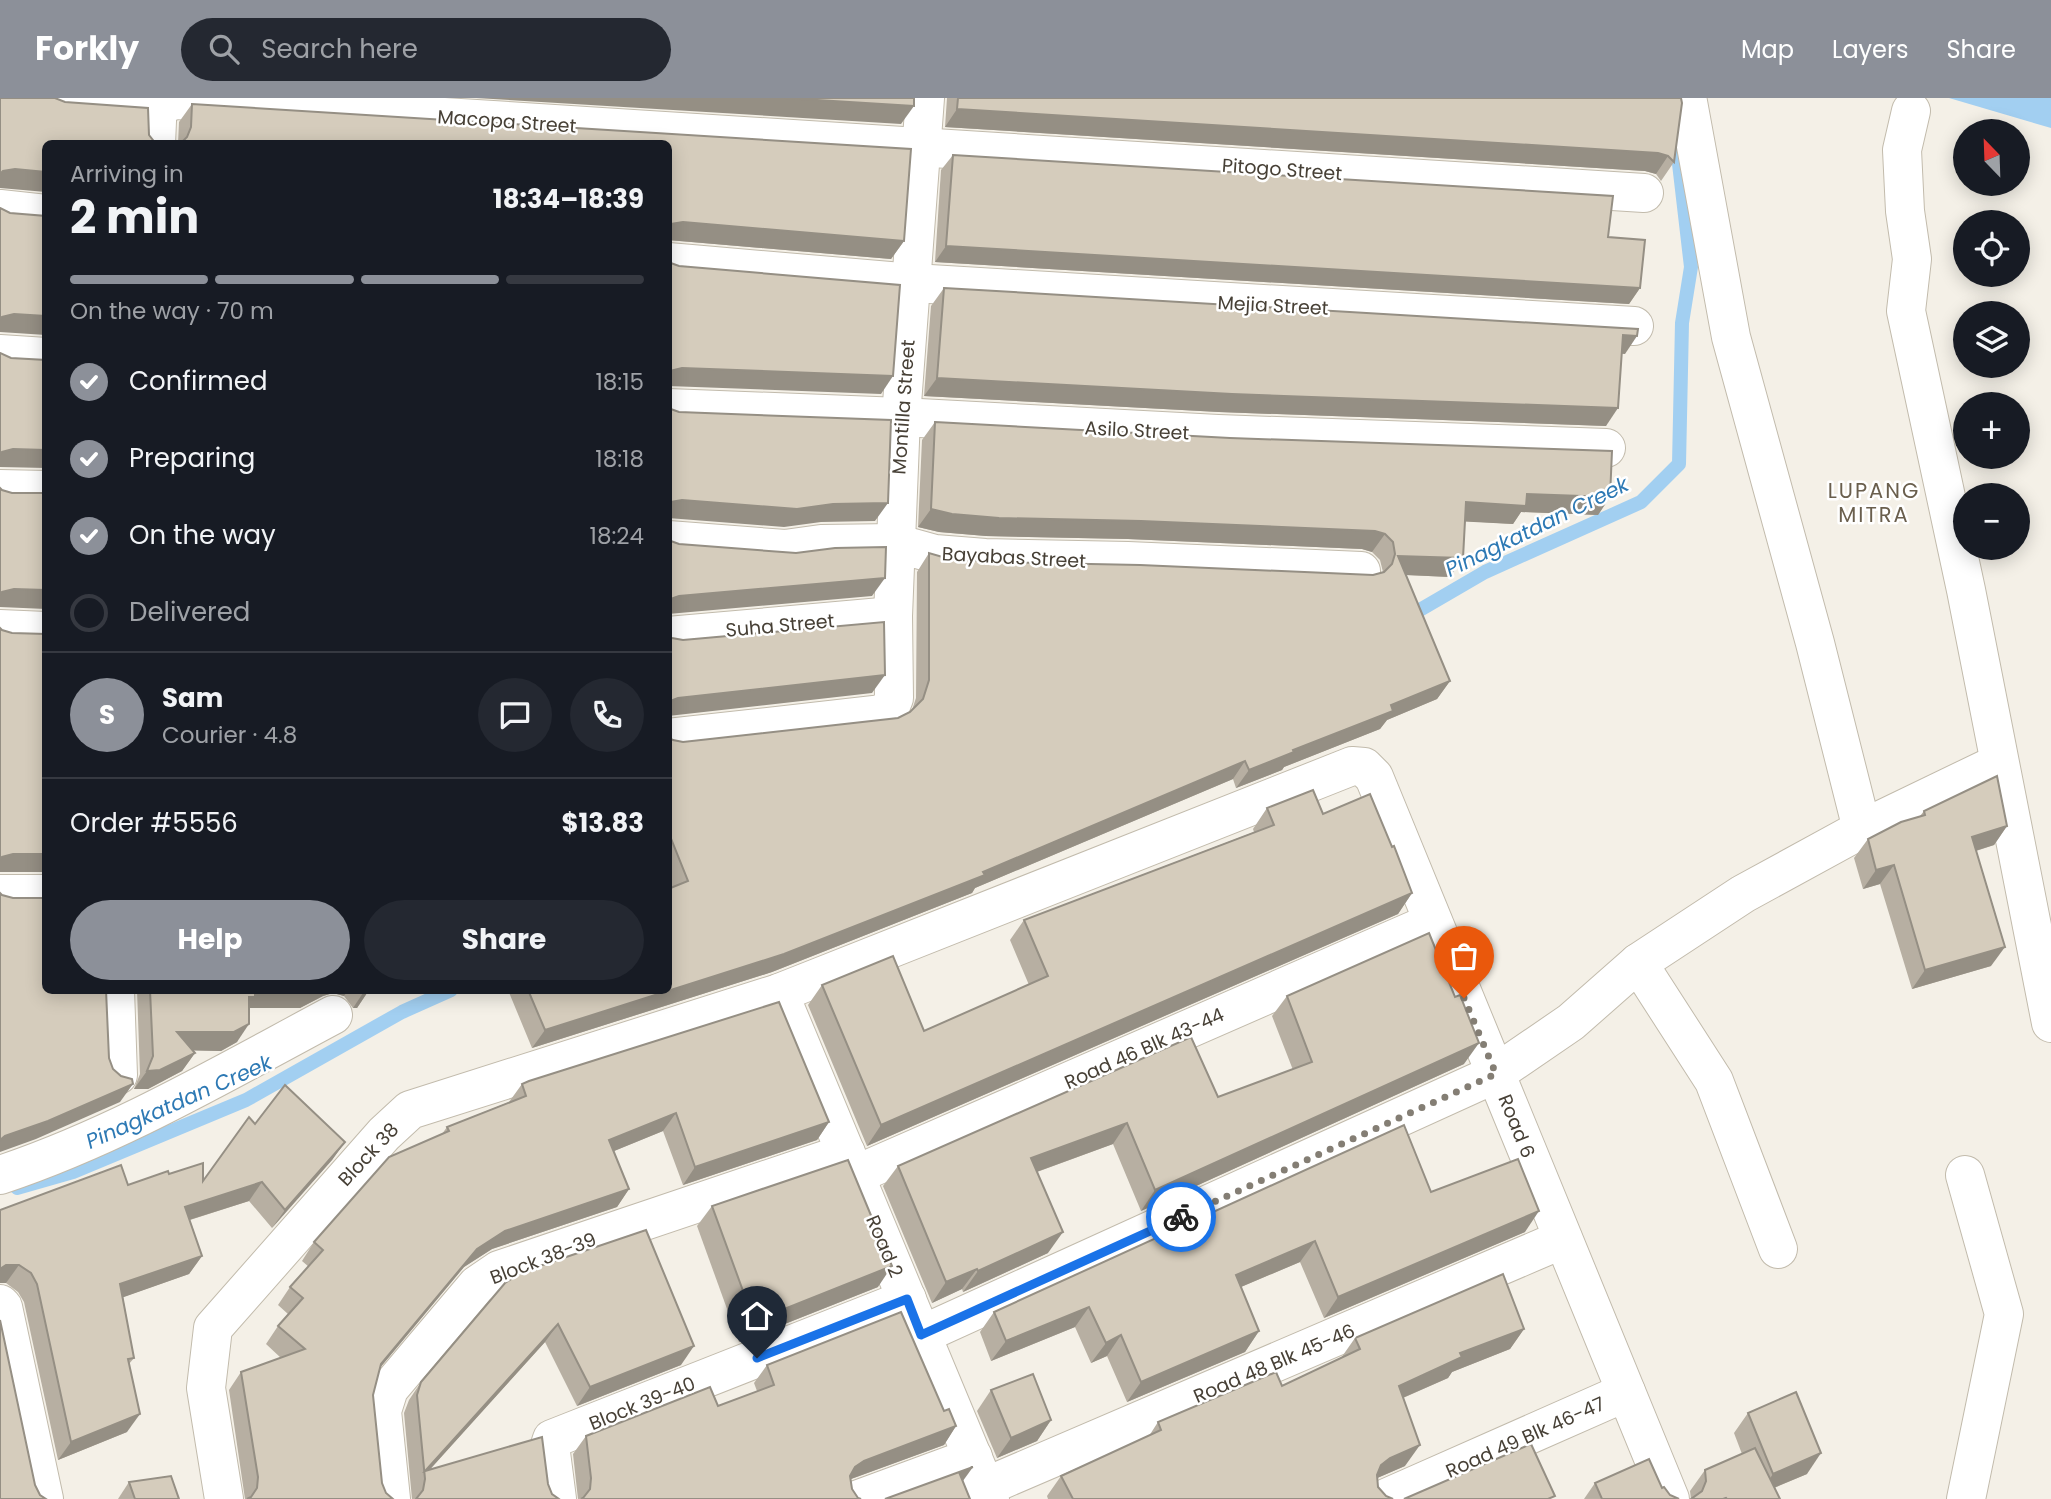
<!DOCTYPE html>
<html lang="en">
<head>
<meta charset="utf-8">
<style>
  :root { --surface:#171b24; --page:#242831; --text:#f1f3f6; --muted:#9ea1a6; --line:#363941; --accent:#8c9099 }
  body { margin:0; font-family:Poppins,sans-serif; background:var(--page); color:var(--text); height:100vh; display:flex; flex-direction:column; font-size:26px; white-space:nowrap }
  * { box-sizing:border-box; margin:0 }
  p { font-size:23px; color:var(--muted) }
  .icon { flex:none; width:38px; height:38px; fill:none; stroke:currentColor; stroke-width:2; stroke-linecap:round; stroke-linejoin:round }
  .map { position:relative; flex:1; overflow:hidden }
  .side { position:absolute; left:42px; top:42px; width:630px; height:854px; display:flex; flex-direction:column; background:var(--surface); border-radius:10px; box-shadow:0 4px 18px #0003 }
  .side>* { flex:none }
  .needle { width:46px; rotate:337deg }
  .fabs { position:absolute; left:1953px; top:21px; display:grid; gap:14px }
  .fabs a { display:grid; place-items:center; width:77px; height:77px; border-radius:50%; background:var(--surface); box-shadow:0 4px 18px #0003; font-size:35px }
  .pin { position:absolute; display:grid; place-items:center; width:60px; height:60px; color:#fff; margin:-72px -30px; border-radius:50% 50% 50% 0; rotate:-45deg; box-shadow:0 0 7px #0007 }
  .pin .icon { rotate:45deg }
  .courier { position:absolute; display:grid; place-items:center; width:70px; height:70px; margin:-35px; border:5px solid #1a73e8; border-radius:50%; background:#fff; color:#222; box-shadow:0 2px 9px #0007 }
  .headline em { font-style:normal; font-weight:700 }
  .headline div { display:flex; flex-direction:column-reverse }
  .headline { display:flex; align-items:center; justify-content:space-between; height:119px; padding:0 28px }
  h1 { font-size:46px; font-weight:700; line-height:52px }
  .bar { display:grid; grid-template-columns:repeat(4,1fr); gap:10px 7px; align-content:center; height:84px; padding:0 28px }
  .bar i { height:9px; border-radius:5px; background:var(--line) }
  .bar .on { background:var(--accent) }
  .bar p { grid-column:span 4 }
  .line { display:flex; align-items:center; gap:18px; padding:0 28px; border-top:2px solid var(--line) }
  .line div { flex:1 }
  .round { display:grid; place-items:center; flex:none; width:74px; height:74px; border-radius:37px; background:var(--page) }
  ol { padding:0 28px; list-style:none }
  li { display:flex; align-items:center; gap:21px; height:77px }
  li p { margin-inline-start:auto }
  li .icon { padding:7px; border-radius:50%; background:var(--accent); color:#fff; stroke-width:4 }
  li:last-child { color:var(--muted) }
  li i { width:38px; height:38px; border:4px solid var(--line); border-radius:50% }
  .button { display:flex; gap:14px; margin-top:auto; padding:14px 28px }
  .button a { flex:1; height:80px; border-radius:42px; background:var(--accent); color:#fff; font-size:28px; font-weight:700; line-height:80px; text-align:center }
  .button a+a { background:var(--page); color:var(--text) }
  header { display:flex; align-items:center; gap:42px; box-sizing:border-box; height:98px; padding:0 35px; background:var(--accent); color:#fff }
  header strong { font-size:33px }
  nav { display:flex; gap:38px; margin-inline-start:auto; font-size:24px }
  .search { width:490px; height:63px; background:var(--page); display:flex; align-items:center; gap:18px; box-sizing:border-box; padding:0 24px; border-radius:38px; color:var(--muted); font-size:26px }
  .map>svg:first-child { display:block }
</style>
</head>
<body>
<header>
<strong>Forkly</strong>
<div class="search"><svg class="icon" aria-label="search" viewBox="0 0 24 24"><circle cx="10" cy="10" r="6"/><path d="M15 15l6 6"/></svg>Search here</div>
<nav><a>Map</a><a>Layers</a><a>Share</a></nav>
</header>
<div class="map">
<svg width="2051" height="1401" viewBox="0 0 2051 1401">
  <rect width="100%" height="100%" fill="#f4f0e7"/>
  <path fill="#a2cff1" d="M1949,0H2051V30Z"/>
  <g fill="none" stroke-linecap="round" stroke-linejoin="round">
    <g stroke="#a2cff1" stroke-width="14">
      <path d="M1406,520L1485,474L1641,404L1679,366L1682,225L1691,169L1676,40"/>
      <path d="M17,1090L73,1074L246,1002L402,914L451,892"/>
    </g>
    <defs>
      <g id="minor">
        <path d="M54,0L157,8L176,2L1644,95"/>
        <path d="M1688,4L1731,239L1815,545L1862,731"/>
        <path d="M1911,13L1902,52L1905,113L1912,161L1906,213L1966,492L2051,925"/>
        <path d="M156,46L158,0"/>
        <path d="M0,111L46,116"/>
        <path d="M668,164L913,185L1634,228"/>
        <path d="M0,256L46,259"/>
        <path d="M668,310L901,319L1218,336L1606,350"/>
        <path d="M0,391L46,392"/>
        <path d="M668,442L785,451L821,446L895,445L935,456L985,460L1128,463L1361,473"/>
        <path d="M0,531L46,533"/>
        <path d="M668,538L893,518"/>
        <path d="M668,640L883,616L890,610L894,600L893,518L901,319L925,0"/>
        <path d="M0,796H46"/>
        <path d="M1638,865L1714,983L1778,1151"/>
        <path d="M115,892L118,977"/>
        <path d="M779,895L990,1401"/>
        <path d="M0,1077C117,1038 224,975 333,917"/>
        <path d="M855,1077L1433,824"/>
        <path d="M1965,1077L2004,1216L1966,1401"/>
        <path d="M0,1206L3,1209L44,1401"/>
        <path d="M921,1237L1495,976L1571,924L1638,865L1743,796L1862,731L1999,665"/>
        <path d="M985,1389L1563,1141"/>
        <path d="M224,1401L206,1290L213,1230L384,1036L410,1012L779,895L1352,668L1364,669L1374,679L1670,1401"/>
        <path d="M391,1401L382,1313L389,1291L477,1187L499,1172L846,1055"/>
        <path d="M557,1401L550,1347L552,1341L907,1201"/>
        <path d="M859,1401L973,1359"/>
        <path d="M1384,1401L1626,1294"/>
      </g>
    </defs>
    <use href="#minor" stroke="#c2bbac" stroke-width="40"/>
    <use href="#minor" stroke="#fff" stroke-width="38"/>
  </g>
  <g fill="#b7afa2">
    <path d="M947,0H1681L1674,64L1661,83L1656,76L1645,73L945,29Z"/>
    <path d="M192,6L911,51L904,143L891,161L668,142V46H178L179,24Z"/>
    <path d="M953,57L1608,139L1640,190L1629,206L935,164L941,72Z"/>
    <path d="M944,190L1625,256H1622L1606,328L1219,314L924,298L931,208Z"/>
    <path d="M935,324L1610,399L1598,417L1521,414L1513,426L1465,423L1450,479L1406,477L1450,583L1437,601L1387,622L1380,631L1284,669L1282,672L1236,690L1233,681L975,790L972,795L772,874L532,950L508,892H668L671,790L668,784V639L673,642L683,644L898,620L910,614L912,612L916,600L917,474L929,455L946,460L996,464L1373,477L1383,474L1380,462L1372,454L1362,451L1128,441L986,438L939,434L918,429L922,342Z"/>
    <path d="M1267,710L1323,716L1392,749L1412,795L1398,816L867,1048L808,907L822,887L924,933L1029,887L1010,842L1024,822L1254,734L1253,731Z"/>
    <path d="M1924,713L2007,728L1994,747L1976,753L1991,868L1912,891L1880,786L1863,791L1854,760L1868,741L1920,718Z"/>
    <path d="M137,892H369L357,910H353L344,898L333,895L323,898L300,910H249L237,944L221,953L193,952L195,955L182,973L148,991H134L140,976Z"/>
    <path d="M1287,898L1464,966L1141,1113L1113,1046L1037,1074L1048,1155L963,1194L962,1191L932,1205L883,1088L898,1068L1218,999L1293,972L1272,918Z"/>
    <path d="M522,986L829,1024L817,1042L683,1087L663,1033L614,1053L629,1091L617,1109L492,1151L464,1169L380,1270L373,1297L382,1385L386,1395L393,1401H245L229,1292L241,1274L281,1260L266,1246L278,1228L288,1216L278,1207L290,1189L309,1169L302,1163L314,1144L442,1036L447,1029L509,1004Z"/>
    <path d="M255,1026L345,1044L332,1062L272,1130L249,1103L190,1122L202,1158L189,1176L123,1199L134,1260L129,1266L127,1334L58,1362L24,1204L18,1194L6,1185H0V1112L128,1087L169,1076L203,1083Z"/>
    <path d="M1431,1094L1525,1134L1324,1220L1300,1164L1241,1189L1259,1233L1245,1254L1127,1304L1107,1258L1091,1265L1075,1229L991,1263L980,1234L994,1214Z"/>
    <path d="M712,1108L878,1189L739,1244L697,1128Z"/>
    <path d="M505,1185L681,1267L577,1308L545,1244L430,1371L548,1386L552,1396L559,1401H412L404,1315L409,1302L421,1284Z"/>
    <path d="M1524,1231L1510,1251L1452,1274L1448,1280L1403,1300L1405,1368L1377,1380L1378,1389L1386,1398L1393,1401H1048L1047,1398L1061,1378L1149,1338L1158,1324L1282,1288L1341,1260L1355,1240Z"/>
    <path d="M767,1267L944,1313L956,1328L944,1347L851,1381L852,1391L858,1400L861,1401H578L573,1356L586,1338L718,1308L757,1293L754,1285Z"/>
    <path d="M991,1292L1051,1322L1037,1343L997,1360L977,1313Z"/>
    <path d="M1748,1315L1807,1376L1774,1390L1780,1401H1691L1690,1393L1705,1372L1742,1356L1734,1335Z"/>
    <path d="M129,1384L179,1401H118Z"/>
    <path d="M1595,1385L1662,1390L1670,1397L1679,1401H1584Z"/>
  </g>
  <g fill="#958f84">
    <path d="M476,0H785L914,8L901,26Z"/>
    <path d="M957,11L1658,55L1668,58L1656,76L1645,73L945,29Z"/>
    <path d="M15,71L46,74V94L0,90V76L3,73Z"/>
    <path d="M683,124L904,143L891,161L668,142V129L671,126Z"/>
    <path d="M946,148L1640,190L1629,206L935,164Z"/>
    <path d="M14,216L46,218V237L0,234V221L2,219Z"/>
    <path d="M1623,237L1637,238L1625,256L1610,255Z"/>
    <path d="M682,270L893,278L881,296L668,288V274L670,273Z"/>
    <path d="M937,280L1618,310L1606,328L1219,314L924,298Z"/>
    <path d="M13,351L46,352V370L0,369V356L2,354Z"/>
    <path d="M1527,396L1610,399L1598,417L1521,414L1513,426L1454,423L1466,404Z"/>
    <path d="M682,402L833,406L888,405L875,423L821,424L784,429L668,420V406L671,404Z"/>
    <path d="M931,411L1141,423L1375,433L1385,436L1372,454L1362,451L1128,441L986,438L939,434L918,429Z"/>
    <path d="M1398,458L1463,460L1450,479L1385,476Z"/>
    <path d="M885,480L872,498L668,516V502L679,498Z"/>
    <path d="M14,491L46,492V511L0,509V496L2,494Z"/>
    <path d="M885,577L872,595L668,618V604L678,600Z"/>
    <path d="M1450,583L1437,601L1387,622L1380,631L1284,669L1282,672L1236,690L1249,672L1391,607Z"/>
    <path d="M1245,663L1233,681L975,790L972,795L772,874L532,950L545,932L983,774Z"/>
    <path d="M2007,728L1994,747L1959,758L1972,739Z"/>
    <path d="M13,756H46V774H0V761L2,759Z"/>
    <path d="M1894,767L1880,786L1863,791L1876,772Z"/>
    <path d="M1412,795L1398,816L867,1048L881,1027Z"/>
    <path d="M2005,849L1991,868L1912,891L1925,872Z"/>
    <path d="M255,892H348L344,898L333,895L323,898L300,910H247L237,917Z"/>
    <path d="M365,892H369L357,910H353Z"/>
    <path d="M249,926L237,944L221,953L164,952L177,934Z"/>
    <path d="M1479,945L1464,966L1141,1113L1155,1092Z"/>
    <path d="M195,955L182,973L148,991H134L147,973Z"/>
    <path d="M133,986L120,1004L36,1041L0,1054V1042L5,1038Z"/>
    <path d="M676,1015L663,1033L597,1060L609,1042Z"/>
    <path d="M829,1024L817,1042L683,1087L695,1069Z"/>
    <path d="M1127,1025L1113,1046L1017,1081L1031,1060Z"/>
    <path d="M345,1044L332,1062L272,1130L285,1112Z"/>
    <path d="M262,1084L249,1103L173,1127L185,1109Z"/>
    <path d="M629,1091L617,1109L492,1151L464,1169L368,1284L381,1266L477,1151L505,1133Z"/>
    <path d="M1539,1113L1525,1134L1324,1220L1338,1199Z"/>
    <path d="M1063,1134L1048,1155L963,1194L978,1173Z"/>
    <path d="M1315,1143L1300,1164L1222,1197L1236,1177Z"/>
    <path d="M202,1158L189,1176L107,1205L120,1186Z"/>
    <path d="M6,1167H19L6,1185H0V1171Z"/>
    <path d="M892,1168L878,1189L739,1244L754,1223Z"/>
    <path d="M977,1171L962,1191L932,1205L946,1184Z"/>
    <path d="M1089,1209L1075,1229L991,1263L1006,1243Z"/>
    <path d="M558,1226L545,1244L425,1377V1373Z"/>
    <path d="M1524,1231L1510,1251L1452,1274L1448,1280L1384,1308L1399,1288L1460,1255Z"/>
    <path d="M1259,1233L1245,1254L1127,1304L1141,1284Z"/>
    <path d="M1121,1237L1107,1258L1091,1265L1106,1245Z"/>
    <path d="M694,1248L681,1267L577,1308L590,1289Z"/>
    <path d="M140,1316L127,1334L58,1362L71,1344Z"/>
    <path d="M1051,1322L1037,1343L997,1360L1011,1340Z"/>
    <path d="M956,1328L944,1347L851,1381L842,1388L855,1369L864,1363Z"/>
    <path d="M1420,1347L1405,1368L1375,1381L1381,1367L1390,1360Z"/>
    <path d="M1821,1355L1807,1376L1759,1396L1773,1376Z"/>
    <path d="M973,1369L960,1387L959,1374Z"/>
  </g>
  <g fill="#d5ccbc" stroke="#958f84" stroke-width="2">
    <path d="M0,0H55L65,4L148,10L149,37L156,46H46V74L15,71L3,73L0,76Z"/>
    <path d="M785,0H914V8Z"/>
    <path d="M958,0H1681L1682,5L1674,64L1668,58L1658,55L957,11Z"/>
    <path d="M192,6L911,51L904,143L683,124L671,126L668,129V46H180L187,39L191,29Z"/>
    <path d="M953,57L1613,98L1608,139L1645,142L1640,190L946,148Z"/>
    <path d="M0,110L10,115L46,118V218L14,216L2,219L0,221Z"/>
    <path d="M668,164L679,168L900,187L893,278L682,270L670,273L668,274Z"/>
    <path d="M944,190L1638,231L1637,238L1623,237L1618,310L1232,296L937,280Z"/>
    <path d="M0,255L11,260L46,262V352L13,351L2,354L0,356Z"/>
    <path d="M668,310L679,314L891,322L888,405L833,406L797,411L682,402L671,404L668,406Z"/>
    <path d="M935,324L1230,340L1612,353L1610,399L1527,396L1526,408L1466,404L1463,460L1398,458L1450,583L1391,607L1393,613L1293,652L1294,654L1249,672L1245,663L983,774L985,777L784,856L545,932L528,892H668V791L688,783L668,733V639L673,642L683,644L898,620L910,614L923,601L929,582V455L946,460L996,464L1140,467L1373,477L1384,474L1392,466L1395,456L1393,444L1385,436L1375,433L1141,423L999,420L952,416L931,411Z"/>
    <path d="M0,390L2,392L12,395H46V492L14,491L2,494L0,496Z"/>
    <path d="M668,442L679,446L796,455L835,450L886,449L885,480L679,498L668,502Z"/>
    <path d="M884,524L885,577L678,600L668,604V537L672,540L683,542Z"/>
    <path d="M0,530L2,532L12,535L46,536V756H13L2,759L0,761Z"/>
    <path d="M1997,678L2007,728L1972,739L2005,849L1925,872L1894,767L1876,772L1868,741L1901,724L1925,717L1924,713Z"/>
    <path d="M1313,692L1323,716L1370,696L1392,749L1394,748L1412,795L881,1027L822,887L893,858L924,933L1048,878L1024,822L1274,727L1267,710Z"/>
    <path d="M0,795L2,797L13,800H46V892H106L109,960L113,971L121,978L132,981L133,986L48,1023L5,1038L0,1042Z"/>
    <path d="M1429,835L1455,899L1460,897L1479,945L1155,1092L1127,1025L1031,1060L1063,1134L978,1173L977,1171L946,1184L898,1068L1191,939L1218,999L1312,964L1287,898Z"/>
    <path d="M150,892H255V899H249V926L234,934H177L195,955L160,972L147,973L153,958Z"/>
    <path d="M779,904L829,1024L695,1069L676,1015L609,1042L629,1091L505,1133L477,1151L381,1266L373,1297L382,1385L386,1395L393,1401H247L251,1399L257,1390L258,1379L241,1274L305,1251L278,1228L303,1200L290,1189L323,1152L314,1144L389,1059L449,1033L447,1029L526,998L522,986L529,983Z"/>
    <path d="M285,987L345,1044L285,1112L262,1084L185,1109L202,1158L120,1186L134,1260L128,1261L140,1316L71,1344L37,1186L31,1175L19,1167H6L0,1171V1112L121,1067L128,1087L168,1073L169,1076L203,1065V1083L249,1019L255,1026Z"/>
    <path d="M1404,1027L1431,1094L1518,1061L1539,1113L1338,1199L1315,1143L1236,1177L1259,1233L1141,1284L1121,1237L1106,1245L1089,1209L1006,1243L994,1214Z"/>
    <path d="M848,1062L892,1168L754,1223L712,1108Z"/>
    <path d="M646,1132L694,1248L590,1289L558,1226L425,1373L542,1339L548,1386L552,1396L559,1401H416L423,1392L425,1381L417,1297L421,1284L505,1185L522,1174Z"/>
    <path d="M1503,1176L1524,1231L1460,1255L1462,1259L1399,1288L1420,1347L1390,1360L1381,1367L1377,1377L1378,1389L1386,1398L1393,1401H1073L1061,1378L1161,1332L1158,1324L1276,1274L1282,1288L1360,1251L1355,1240Z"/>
    <path d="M901,1214L944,1313L949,1311L956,1328L864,1363L855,1369L850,1378L852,1391L858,1400L861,1401H581L583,1400L590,1391L591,1380L586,1338L710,1289L718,1308L774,1287L767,1267Z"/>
    <path d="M0,1222L35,1387L40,1397L46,1401H0Z"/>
    <path d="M1033,1276L1051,1322L1011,1340L991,1292Z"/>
    <path d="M1796,1294L1821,1355L1773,1376L1748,1315Z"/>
    <path d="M1531,1346L1555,1398L1548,1401H1404Z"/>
    <path d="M1755,1350L1780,1401H1727L1726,1400L1723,1401H1691L1702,1393L1706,1383L1705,1372Z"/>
    <path d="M1649,1361L1662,1390L1664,1389L1670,1397L1679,1401H1602L1595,1385Z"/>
    <path d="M973,1369L959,1374L970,1401H885Z"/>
    <path d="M171,1378L179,1401H135L129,1384Z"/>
  </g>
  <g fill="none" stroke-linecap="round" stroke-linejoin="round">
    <path stroke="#847e74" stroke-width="7" stroke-dasharray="0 12.6" d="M1181,1119L1496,976L1464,900"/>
    <path stroke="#1a73e8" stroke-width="9" d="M757,1260L907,1201L921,1237L1181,1119"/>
  </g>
  <g text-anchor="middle" stroke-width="5" stroke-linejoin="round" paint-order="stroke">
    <g font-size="19" fill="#474036" stroke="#fff">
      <text transform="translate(507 23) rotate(4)" y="7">Macopa Street</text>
      <text transform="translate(1282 71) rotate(4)" y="7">Pitogo Street</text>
      <text transform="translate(1273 207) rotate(3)" y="7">Mejia Street</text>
      <text transform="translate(903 309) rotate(-86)" y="7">Montilla Street</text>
      <text transform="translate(1137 332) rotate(3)" y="7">Asilo Street</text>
      <text transform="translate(1014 459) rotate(3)" y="7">Bayabas Street</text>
      <text transform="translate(780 527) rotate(-5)" y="7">Suha Street</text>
      <text transform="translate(1144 950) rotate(-24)" y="7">Road 46 Blk 43-44</text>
      <text transform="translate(1517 1028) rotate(68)" y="7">Road 6</text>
      <text transform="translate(368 1056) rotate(-47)" y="7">Block 38</text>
      <text transform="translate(885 1148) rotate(67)" y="7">Road 2</text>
      <text transform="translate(543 1160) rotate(-21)" y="7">Block 38-39</text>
      <text transform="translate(1274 1265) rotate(-23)" y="7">Road 48 Blk 45-46</text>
      <text transform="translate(642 1305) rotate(-22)" y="7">Block 39-40</text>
      <text transform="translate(1525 1339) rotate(-24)" y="7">Road 49 Blk 46-47</text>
    </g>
    <g font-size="21" letter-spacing="2" fill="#6a5f4d" stroke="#fff">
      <text x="1874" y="400">LUPANG<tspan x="1874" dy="24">MITRA</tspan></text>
    </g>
    <g font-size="21" font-style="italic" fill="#2d79b4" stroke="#fff">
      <text transform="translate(1537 429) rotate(-26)" y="7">Pinagkatdan Creek</text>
      <text transform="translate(179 1004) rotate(-24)" y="7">Pinagkatdan Creek</text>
    </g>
  </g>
</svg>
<div class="fabs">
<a><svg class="needle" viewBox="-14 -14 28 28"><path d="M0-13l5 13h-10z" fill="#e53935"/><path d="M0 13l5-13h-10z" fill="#9ea1a6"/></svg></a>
<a><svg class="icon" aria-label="locate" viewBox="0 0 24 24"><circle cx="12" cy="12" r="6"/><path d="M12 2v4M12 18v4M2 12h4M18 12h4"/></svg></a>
<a><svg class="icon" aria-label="layers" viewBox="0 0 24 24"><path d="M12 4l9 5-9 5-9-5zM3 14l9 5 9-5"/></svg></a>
<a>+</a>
<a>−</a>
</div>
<div class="pin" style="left:1464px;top:900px;background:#ea580c"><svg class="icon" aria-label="bag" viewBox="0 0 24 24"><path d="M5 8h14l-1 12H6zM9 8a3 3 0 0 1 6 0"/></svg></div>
<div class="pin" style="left:757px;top:1260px;background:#1f2937"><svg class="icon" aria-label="home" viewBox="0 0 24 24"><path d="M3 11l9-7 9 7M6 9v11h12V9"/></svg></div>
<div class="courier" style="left:1181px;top:1119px"><svg class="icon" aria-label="bike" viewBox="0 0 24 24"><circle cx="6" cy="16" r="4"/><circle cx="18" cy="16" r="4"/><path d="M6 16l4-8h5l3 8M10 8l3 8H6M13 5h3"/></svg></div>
<section class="side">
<div class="headline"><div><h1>2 min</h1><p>Arriving in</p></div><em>18:34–18:39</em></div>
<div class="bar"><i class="on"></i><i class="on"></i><i class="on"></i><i></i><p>On the way · 70 m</p></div>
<ol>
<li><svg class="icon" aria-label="check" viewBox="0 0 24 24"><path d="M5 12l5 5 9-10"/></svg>Confirmed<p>18:15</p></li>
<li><svg class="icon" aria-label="check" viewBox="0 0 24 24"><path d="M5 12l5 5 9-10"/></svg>Preparing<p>18:18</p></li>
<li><svg class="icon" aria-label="check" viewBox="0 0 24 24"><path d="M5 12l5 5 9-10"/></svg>On the way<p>18:24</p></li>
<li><i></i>Delivered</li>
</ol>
<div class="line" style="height:126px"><b class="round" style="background:var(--accent);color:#fff">S</b><div><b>Sam</b><p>Courier · 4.8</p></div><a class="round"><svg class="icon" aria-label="chat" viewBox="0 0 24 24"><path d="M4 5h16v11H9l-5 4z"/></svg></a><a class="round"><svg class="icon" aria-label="phone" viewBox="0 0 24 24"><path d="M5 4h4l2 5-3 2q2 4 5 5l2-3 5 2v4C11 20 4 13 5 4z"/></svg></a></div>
<div class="line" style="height:91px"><div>Order #5556</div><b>$13.83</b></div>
<div class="button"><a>Help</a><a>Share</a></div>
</section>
</div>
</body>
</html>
